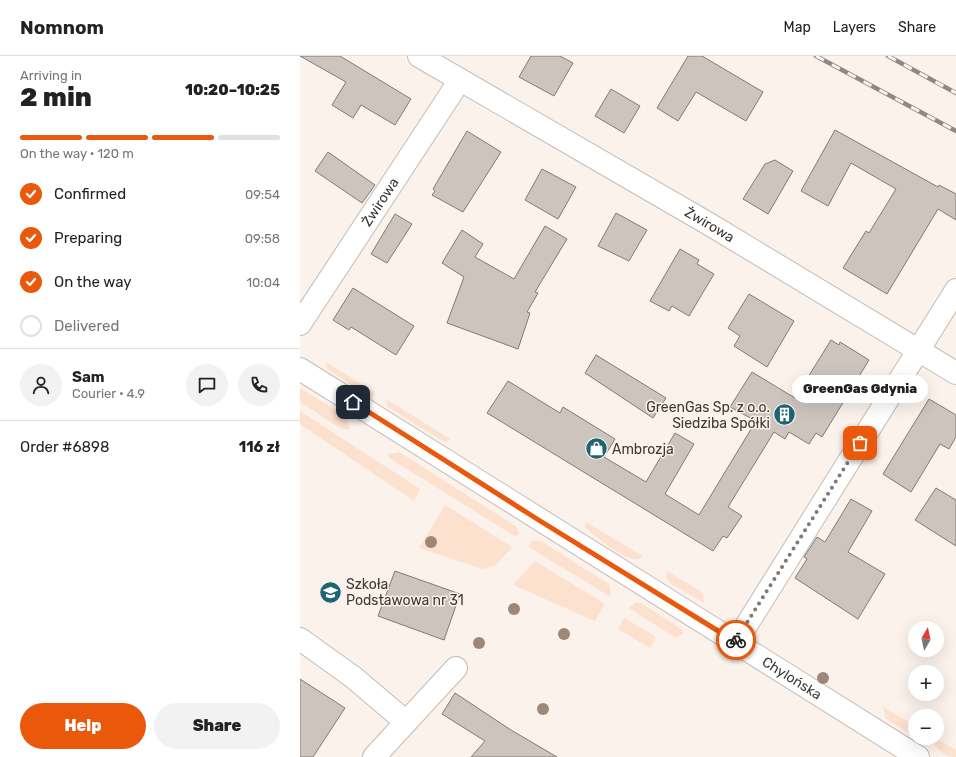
<!DOCTYPE html>
<html lang="en">
<head>
<meta charset="utf-8">
<style>
  :root { --surface:#fff; --page:#f2f2f2; --text:#222; --muted:#767676; --line:#e0e0e0; --accent:#ea580c }
  body { margin:0; font-family:Rubik,sans-serif; background:var(--page); color:var(--text); height:100vh; display:flex; flex-direction:column; font-size:15px; white-space:nowrap }
  * { box-sizing:border-box; margin:0 }
  p { font-size:13px; color:var(--muted) }
  .icon { flex:none; width:22px; height:22px; fill:none; stroke:currentColor; stroke-width:2; stroke-linecap:round; stroke-linejoin:round }
  .map { position:relative; flex:1; overflow:hidden }
  .drawer { display:flex; flex-direction:column; background:var(--surface); width:300px }
  .drawer>* { flex:none }
  .needle { width:26px; rotate:9deg }
  .fabs { position:absolute; left:608px; top:565px; display:grid; gap:8px }
  .fabs a { display:grid; place-items:center; width:36px; height:36px; border-radius:50%; background:var(--surface); box-shadow:0 4px 16px #0002; font-size:20px }
  .pin { position:absolute; display:grid; place-items:center; width:34px; height:34px; color:#fff; margin:-17px; border-radius:8px; box-shadow:0 2px 6px #0006 }
  .courier { position:absolute; display:grid; place-items:center; width:40px; height:40px; margin:-20px; border:3px solid #ea580c; border-radius:50%; background:#fff; color:#222; box-shadow:0 1px 5px #0007 }
  .bubble { position:absolute; height:28px; border-radius:14px; background:var(--surface); box-shadow:0 4px 16px #0002; font-size:13px; font-weight:800; line-height:28px; text-align:center }
  .summary em { font-style:normal; font-weight:800 }
  .summary div { display:flex; flex-direction:column-reverse }
  .summary { display:flex; align-items:center; justify-content:space-between; height:68px; padding:0 20px }
  h1 { font-size:26px; font-weight:800; line-height:30px }
  .bar { display:grid; grid-template-columns:repeat(4,1fr); gap:6px 4px; align-content:center; height:48px; padding:0 20px }
  .bar i { height:5px; border-radius:3px; background:var(--line) }
  .bar .on { background:var(--accent) }
  .bar p { grid-column:span 4 }
  .line { display:flex; align-items:center; gap:10px; padding:0 20px; border-top:1px solid var(--line) }
  .line div { flex:1 }
  .round { display:grid; place-items:center; flex:none; width:42px; height:42px; border-radius:21px; background:var(--page) }
  ol { padding:0 20px; list-style:none }
  li { display:flex; align-items:center; gap:12px; height:44px }
  li p { margin-inline-start:auto }
  li .icon { padding:4px; border-radius:50%; background:var(--accent); color:#fff; stroke-width:4 }
  li:last-child { color:var(--muted) }
  li i { width:22px; height:22px; border:2px solid var(--line); border-radius:50% }
  .button { display:flex; gap:8px; margin-top:auto; padding:8px 20px }
  .button a { flex:1; height:46px; border-radius:24px; background:var(--accent); color:#fff; font-size:16px; font-weight:800; line-height:46px; text-align:center }
  .button a+a { background:var(--page); color:var(--text) }
  header { display:flex; align-items:center; gap:24px; box-sizing:border-box; height:56px; padding:0 20px; background:var(--surface); border-bottom:1px solid var(--line) }
  header strong { font-size:19px }
  nav { display:flex; gap:22px; margin-inline-start:auto; font-size:14px }
  main { display:flex; flex:1; min-height:0 }
  .map>svg:first-child { display:block }
</style>
</head>
<body>
<header>
<strong>Nomnom</strong>
<nav><a>Map</a><a>Layers</a><a>Share</a></nav>
</header>
<main>
<section class="drawer">
<div class="summary"><div><h1>2 min</h1><p>Arriving in</p></div><em>10:20–10:25</em></div>
<div class="bar"><i class="on"></i><i class="on"></i><i class="on"></i><i></i><p>On the way · 120 m</p></div>
<ol>
<li><svg class="icon" aria-label="check" viewBox="0 0 24 24"><path d="M5 12l5 5 9-10"/></svg>Confirmed<p>09:54</p></li>
<li><svg class="icon" aria-label="check" viewBox="0 0 24 24"><path d="M5 12l5 5 9-10"/></svg>Preparing<p>09:58</p></li>
<li><svg class="icon" aria-label="check" viewBox="0 0 24 24"><path d="M5 12l5 5 9-10"/></svg>On the way<p>10:04</p></li>
<li><i></i>Delivered</li>
</ol>
<div class="line" style="height:72px"><a class="round"><svg class="icon" aria-label="person" viewBox="0 0 24 24"><circle cx="12" cy="8" r="4"/><path d="M4 21q1-7 8-7t8 7"/></svg></a><div><b>Sam</b><p>Courier · 4.9</p></div><a class="round"><svg class="icon" aria-label="chat" viewBox="0 0 24 24"><path d="M4 5h16v11H9l-5 4z"/></svg></a><a class="round"><svg class="icon" aria-label="phone" viewBox="0 0 24 24"><path d="M5 4h4l2 5-3 2q2 4 5 5l2-3 5 2v4C11 20 4 13 5 4z"/></svg></a></div>
<div class="line" style="height:52px"><div>Order #6898</div><b>116 zł</b></div>
<div class="button"><a>Help</a><a>Share</a></div>
</section>
<div class="map">
<svg width="656" height="701" viewBox="0 0 656 701">
  <rect width="100%" height="100%" fill="#fbf2ec"/>
  <g fill="#fce1ce">
    <path d="M26,306L74,336L72,343L26,312Z"/>
    <path d="M0,332L46,360L50,374L40,372L0,346Z"/>
    <path d="M86,343L150,383L146,387L88,351Z"/>
    <path d="M0,355L120,433L114,445L0,368Z"/>
    <path d="M99,396L216,470L219,477L216,481L89,402L88,398Z"/>
    <path d="M145,449L212,491L196,509L182,513L119,492Z"/>
    <path d="M286,466L343,500C341,501 339,503 337,503C325,505 293,479 285,471Z"/>
    <path d="M231,485H241L309,528L311,538L309,540L229,491Z"/>
    <path d="M235,505L305,548L295,565L213,529Z"/>
    <path d="M367,515L403,537L404,547L371,528L366,521Z"/>
    <path d="M335,547H341L383,574V578L376,582L329,552Z"/>
    <path d="M324,562L355,580L354,585L350,592L318,573Z"/>
    <path d="M583,651L615,670V675L610,678L586,663Z"/>
    <path d="M635,682L656,694V701C645,701 637,695 633,685Z"/>
  </g>
  <g fill="#cdc4be" stroke="#827a74">
    <path d="M0,0H40L111,43L95,69L61,49L53,62L32,49L46,26Z"/>
    <path d="M231,0H260L273,7L254,40L219,21Z"/>
    <path d="M388,0H402L463,36L446,65L396,36L378,65L357,52Z"/>
    <path d="M311,33L340,50L324,77L295,60Z"/>
    <path d="M535,74L638,131L639,129L656,138V164L638,153L587,238L543,212L566,175L569,177L596,133L551,107L528,150L501,135Z"/>
    <path d="M167,75L201,96L163,156L132,139L135,135L133,133Z"/>
    <path d="M28,96L75,129L62,147L15,115Z"/>
    <path d="M475,104L493,115L468,158L443,143L465,108Z"/>
    <path d="M242,113L276,131L258,163L225,144Z"/>
    <path d="M316,157L347,174L329,205L298,190Z"/>
    <path d="M95,158L112,168L87,207L71,198Z"/>
    <path d="M245,170L267,183L235,236L238,237L227,256L230,257L218,293L147,267L164,221L142,207L162,174L183,188L175,201L214,223Z"/>
    <path d="M380,193L399,204L397,208L414,218L389,260L372,250L369,255L350,245Z"/>
    <path d="M53,232L114,270L96,299L51,271L49,274L33,264Z"/>
    <path d="M449,238L494,265L467,311L434,290L440,280L428,272Z"/>
    <path d="M531,284L539,289L540,286L569,304L522,381L516,377L509,388L489,376L485,383L474,376L428,451L442,460L427,482L423,480L413,495L187,357L208,325L260,357L263,351L315,383L304,401L346,426L375,377L394,388L365,438L399,459L456,365L430,351L452,316L495,342Z"/>
    <path d="M296,299L366,342L353,362L285,317Z"/>
    <path d="M629,343L656,359V381L649,393L640,388L611,436L583,418Z"/>
    <path d="M636,432L656,444V490L615,464Z"/>
    <path d="M551,443L572,455L548,496L585,518L558,563L495,522L507,503L504,501L517,481L525,486Z"/>
    <path d="M95,515L160,538L144,584L78,560Z"/>
    <path d="M0,623L45,652L13,701H0Z"/>
    <path d="M155,637L211,674L257,701H171L185,685L142,658Z"/>
  </g>
  <g fill="none" stroke-linecap="round" stroke-linejoin="round">
    <defs>
      <g id="minor">
        <path id="s1" d="M119,0L409,168L656,317"/>
        <path id="s2" d="M0,268L160,24"/>
        <path id="s3" d="M0,313L618,701"/>
        <path d="M0,583L53,621L106,666"/>
        <path d="M436,586L656,234"/>
        <path d="M74,701L156,612"/>
      </g>
    </defs>
    <use href="#minor" stroke="#c5bcb6" stroke-width="24"/>
    <use href="#minor" stroke="#fff" stroke-width="22"/>
    <defs>
      <g id="rail">
        <path d="M516,0L656,75"/>
        <path d="M588,0L656,37"/>
      </g>
    </defs>
    <use href="#rail" stroke="#8e8985" stroke-width="4.5"/>
    <use href="#rail" stroke="#fbf2ec" stroke-width="3" stroke-dasharray="9" stroke-linecap="butt"/>
  </g>
  <g fill="#9d8877">
    <circle cx="131" cy="486" r="6"/>
    <circle cx="214" cy="553" r="6"/>
    <circle cx="264" cy="578" r="6"/>
    <circle cx="179" cy="587" r="6"/>
    <circle cx="523" cy="622" r="6"/>
    <circle cx="243" cy="653" r="6"/>
  </g>
  <g fill="none" stroke-linecap="round" stroke-linejoin="round">
    <path stroke="#7f7a76" stroke-width="4" stroke-dasharray="0 7.2" d="M436,584L560,387"/>
    <path stroke="#ea580c" stroke-width="5" d="M53,346L237,463L436,586V584"/>
  </g>
  <defs>
    <symbol id="building-disc" viewBox="-11 -11 22 22"><circle r="9.5" fill="#1e6574" stroke="#fbf2ec"/><path d="M-4-6H4V6H1V3H-1V6H-4ZM-2.5-4.3h1.7v1.8h-1.7ZM.8-4.3h1.7v1.8H.8ZM-2.5-1h1.7V.8h-1.7ZM.8-1h1.7V.8H.8Z" fill="#fff"/></symbol>
    <symbol id="shop-disc" viewBox="-11 -11 22 22"><circle r="9.5" fill="#1e6574" stroke="#fbf2ec"/><path d="M-5-2.5h2.3a2.7 3.5 0 0 1 5.4 0H5L5.5 6h-11ZM-1.5-2.5h3a1.5 2.3 0 0 0-3 0Z" fill="#fff"/></symbol>
    <symbol id="school-disc" viewBox="-11 -11 22 22"><circle r="9.5" fill="#1e6574" stroke="#fbf2ec"/><path d="M0-5L7-2L0 1L-7-2ZM-4 1L0 2.5L4 1V4Q0 6-4 4Z" fill="#fff"/></symbol>
  </defs>
  <g fill-rule="evenodd">
    <use href="#building-disc" x="472" y="346" width="25" height="25"/>
    <use href="#shop-disc" x="284" y="380" width="25" height="25"/>
    <use href="#school-disc" x="18" y="524" width="25" height="25"/>
  </g>
  <g text-anchor="middle" stroke-width="3" stroke-linejoin="round" paint-order="stroke">
    <g font-size="14" fill="#3c3937" stroke="#fbf2ec">
      <text dy="5" stroke="none"><textPath href="#s2" startOffset="146">Żwirowa</textPath></text>
      <text dy="5" stroke="none"><textPath href="#s1" startOffset="336">Żwirowa</textPath></text>
      <text dy="5" stroke="none"><textPath href="#s3" startOffset="581">Chylońska</textPath></text>
    </g>
    <g font-size="14" fill="#3c3937" stroke="#fbf2ec" text-anchor="start">
      <text x="470" y="356" text-anchor="end">GreenGas Sp. z o.o.<tspan x="470" dy="16">Siedziba Spółki</tspan></text>
      <text x="312" y="398">Ambrozja</text>
      <text x="46" y="533">Szkoła<tspan x="46" dy="16">Podstawowa nr 31</tspan></text>
    </g>
  </g>
</svg>
<div class="fabs">
<a><svg class="needle" viewBox="-14 -14 28 28"><path d="M0-13l5 13h-10z" fill="#e53935"/><path d="M0 13l5-13h-10z" fill="#767676"/></svg></a>
<a>+</a>
<a>−</a>
</div>
<div class="pin" style="left:560px;top:387px;background:#ea580c"><svg class="icon" aria-label="bag" viewBox="0 0 24 24"><path d="M5 8h14l-1 12H6zM9 8a3 3 0 0 1 6 0"/></svg></div>
<div class="pin" style="left:53px;top:346px;background:#1f2937"><svg class="icon" aria-label="home" viewBox="0 0 24 24"><path d="M3 11l9-7 9 7M6 9v11h12V9"/></svg></div>
<div class="courier" style="left:436px;top:584px"><svg class="icon" aria-label="bike" viewBox="0 0 24 24"><circle cx="6" cy="16" r="4"/><circle cx="18" cy="16" r="4"/><path d="M6 16l4-8h5l3 8M10 8l3 8H6M13 5h3"/></svg></div>
<div class="bubble" style="left:492px;top:319px;width:136px">GreenGas Gdynia</div>
</div>
</main>
</body>
</html>
